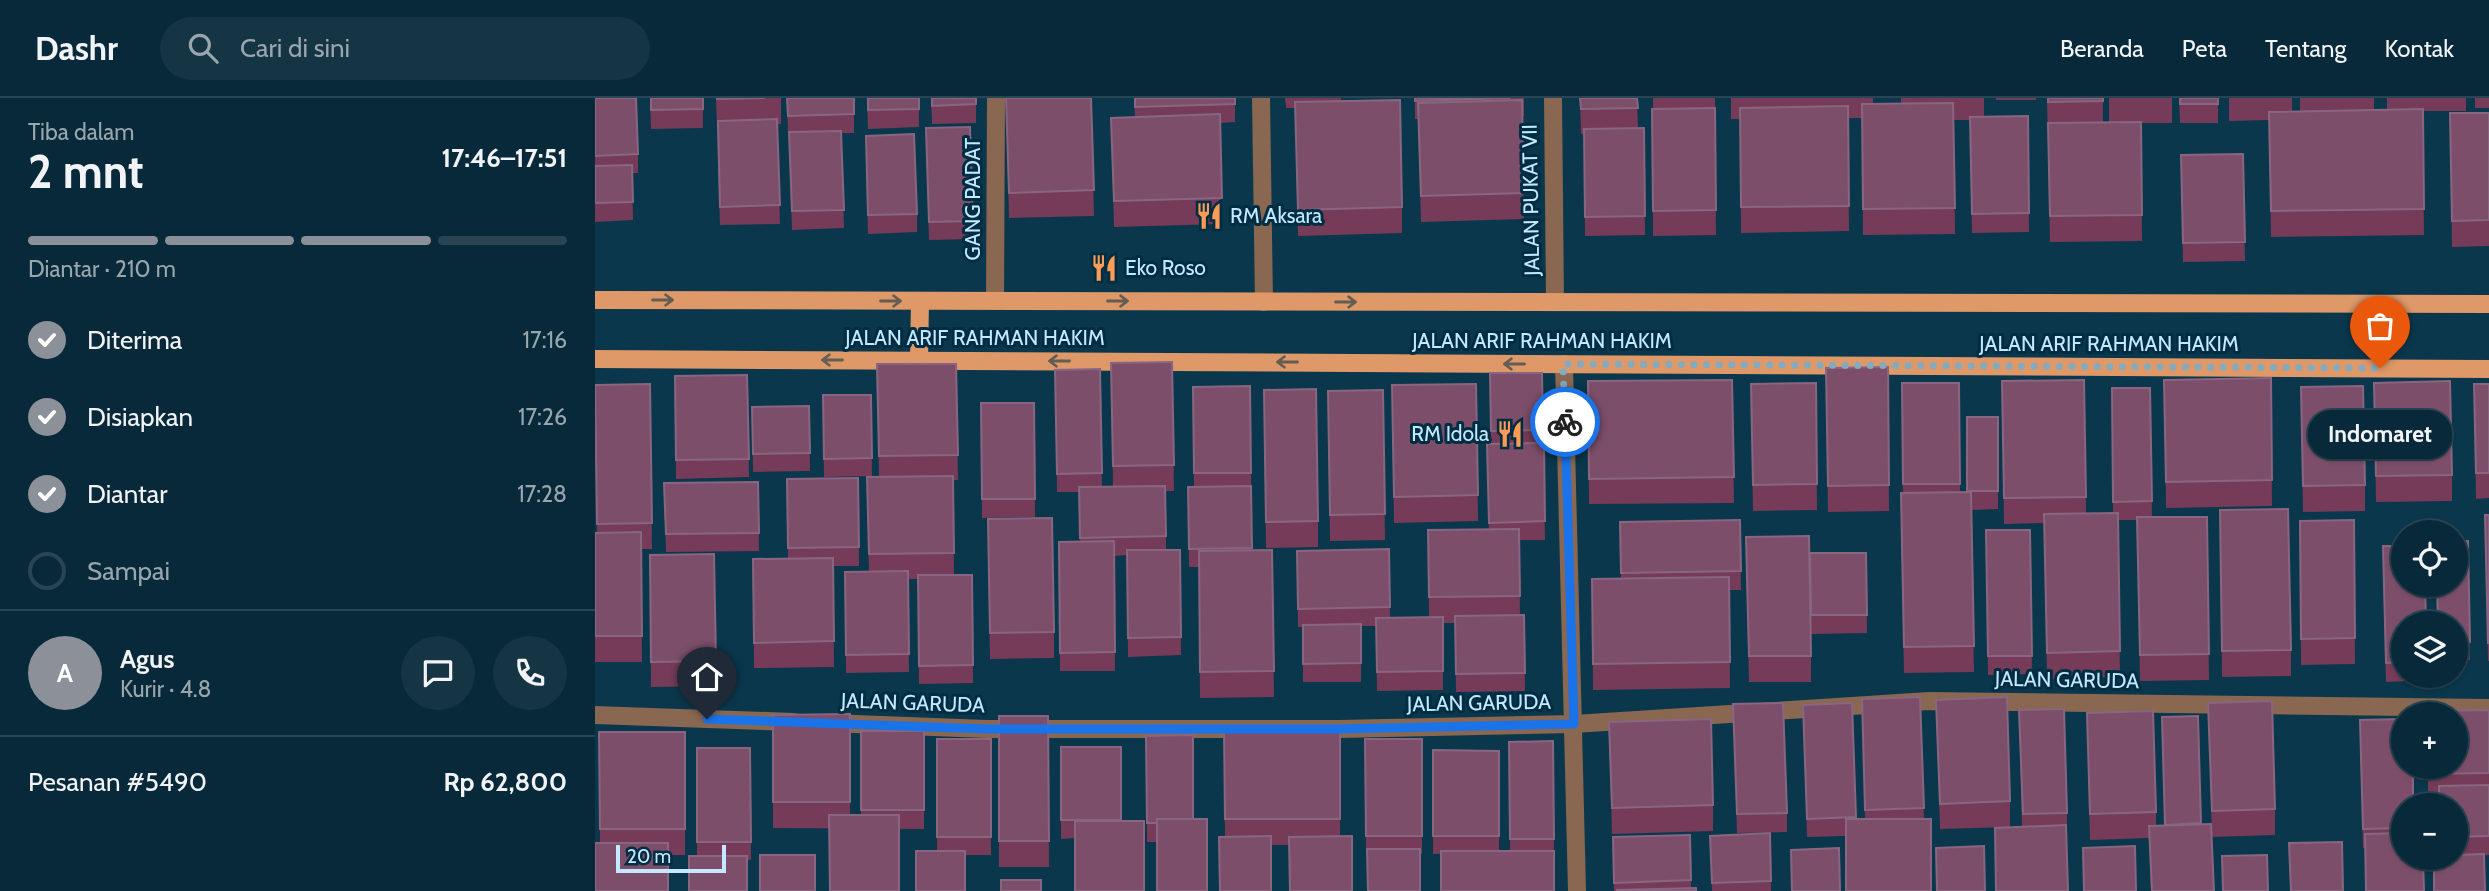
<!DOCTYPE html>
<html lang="id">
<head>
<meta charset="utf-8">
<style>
  :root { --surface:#082939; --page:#163544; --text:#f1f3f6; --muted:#98a6ae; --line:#294553; --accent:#8c9099 }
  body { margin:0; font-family:Cabin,sans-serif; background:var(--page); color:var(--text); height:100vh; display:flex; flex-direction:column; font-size:26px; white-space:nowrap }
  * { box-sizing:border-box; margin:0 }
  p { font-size:23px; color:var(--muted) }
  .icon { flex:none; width:38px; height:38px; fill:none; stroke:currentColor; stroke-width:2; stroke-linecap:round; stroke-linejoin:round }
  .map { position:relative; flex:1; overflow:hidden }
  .panel { display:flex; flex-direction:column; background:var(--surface); width:595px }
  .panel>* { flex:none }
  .buttons { position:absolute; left:1796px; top:422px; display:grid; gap:14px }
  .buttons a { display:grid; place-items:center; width:77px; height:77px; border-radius:50%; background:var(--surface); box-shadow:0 2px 5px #0004,0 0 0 2px var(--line); font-size:35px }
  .scale { position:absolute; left:21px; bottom:18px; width:110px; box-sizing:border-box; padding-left:7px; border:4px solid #c3e8ff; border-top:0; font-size:19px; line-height:24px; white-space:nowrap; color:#c3e8ff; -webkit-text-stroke:5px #002d41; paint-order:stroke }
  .pin { position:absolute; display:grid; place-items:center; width:60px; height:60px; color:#fff; margin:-72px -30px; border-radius:50% 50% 50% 0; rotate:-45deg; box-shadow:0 0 7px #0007 }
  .pin .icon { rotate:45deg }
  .courier { position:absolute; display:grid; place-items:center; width:70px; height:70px; margin:-35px; border:5px solid #1a73e8; border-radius:50%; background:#fff; color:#222; box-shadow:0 2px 9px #0007 }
  .bubble { position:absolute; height:49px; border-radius:24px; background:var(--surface); box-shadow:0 2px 5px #0004,0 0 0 2px var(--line); font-size:23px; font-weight:800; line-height:49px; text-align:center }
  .summary em { font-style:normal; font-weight:800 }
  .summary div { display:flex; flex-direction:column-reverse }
  .summary { display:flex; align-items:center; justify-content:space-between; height:119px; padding:0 28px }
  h1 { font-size:46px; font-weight:800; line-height:52px }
  .bar { display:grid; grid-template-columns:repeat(4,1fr); gap:10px 7px; align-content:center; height:84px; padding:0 28px }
  .bar i { height:9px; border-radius:5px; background:var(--line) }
  .bar .selected { background:var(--accent) }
  .bar p { grid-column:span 4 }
  .line { display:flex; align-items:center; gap:18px; padding:0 28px; border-top:2px solid var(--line) }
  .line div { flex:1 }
  .round { display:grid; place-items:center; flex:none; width:74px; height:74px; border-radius:37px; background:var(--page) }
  ol { padding:0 28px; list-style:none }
  li { display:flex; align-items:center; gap:21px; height:77px }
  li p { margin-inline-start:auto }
  li .icon { padding:7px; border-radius:50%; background:var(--accent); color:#fff; stroke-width:4 }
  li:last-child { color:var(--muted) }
  li i { width:38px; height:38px; border:4px solid var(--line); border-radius:50% }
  header { display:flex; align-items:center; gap:42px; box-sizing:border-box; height:98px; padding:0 35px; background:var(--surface); border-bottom:2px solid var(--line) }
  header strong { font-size:33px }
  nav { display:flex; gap:38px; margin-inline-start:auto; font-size:24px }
  .search { width:490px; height:63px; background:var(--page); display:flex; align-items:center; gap:18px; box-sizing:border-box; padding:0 24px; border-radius:38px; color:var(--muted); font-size:26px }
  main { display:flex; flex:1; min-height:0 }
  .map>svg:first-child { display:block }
</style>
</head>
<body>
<header>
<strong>Dashr</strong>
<div class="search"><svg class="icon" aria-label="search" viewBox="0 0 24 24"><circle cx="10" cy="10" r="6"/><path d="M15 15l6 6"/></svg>Cari di sini</div>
<nav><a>Beranda</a><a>Peta</a><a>Tentang</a><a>Kontak</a></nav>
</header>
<main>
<section class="panel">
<div class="summary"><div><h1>2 mnt</h1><p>Tiba dalam</p></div><em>17:46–17:51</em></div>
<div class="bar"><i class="selected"></i><i class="selected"></i><i class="selected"></i><i></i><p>Diantar · 210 m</p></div>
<ol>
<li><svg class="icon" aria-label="check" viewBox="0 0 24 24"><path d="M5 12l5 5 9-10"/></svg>Diterima<p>17:16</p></li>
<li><svg class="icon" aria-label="check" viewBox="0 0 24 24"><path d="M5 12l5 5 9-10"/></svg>Disiapkan<p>17:26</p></li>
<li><svg class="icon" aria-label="check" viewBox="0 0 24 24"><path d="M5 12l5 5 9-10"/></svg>Diantar<p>17:28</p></li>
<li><i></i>Sampai</li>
</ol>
<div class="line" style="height:126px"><b class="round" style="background:var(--accent);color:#fff">A</b><div><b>Agus</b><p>Kurir · 4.8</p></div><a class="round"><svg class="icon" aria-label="chat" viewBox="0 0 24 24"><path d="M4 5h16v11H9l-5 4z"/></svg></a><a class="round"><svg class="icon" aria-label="phone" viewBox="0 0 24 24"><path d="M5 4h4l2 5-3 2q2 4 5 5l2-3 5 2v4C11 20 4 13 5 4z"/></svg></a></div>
<div class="line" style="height:91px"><div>Pesanan #5490</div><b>Rp 62,800</b></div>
</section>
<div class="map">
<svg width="1894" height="793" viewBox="0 0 1894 793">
  <rect width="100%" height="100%" fill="#0a374c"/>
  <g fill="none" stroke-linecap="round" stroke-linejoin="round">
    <g stroke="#896750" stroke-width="18">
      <path d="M666,0L669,204"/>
      <path d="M958,0L960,204"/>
      <path d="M400,203L401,0"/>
      <path d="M969,266L982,793"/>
      <path d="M0,617L199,624"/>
      <path d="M234,625L391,631H744L979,626L1334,603L1894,610"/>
    </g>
    <g stroke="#df9868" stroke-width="18">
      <path d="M0,202L1894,206"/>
      <path d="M0,261L1894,271"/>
      <path d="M324,263L325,203"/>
    </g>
  </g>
  <g fill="#753b58">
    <path d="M0,0L43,56V75H37L38,122L0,124Z"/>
    <path d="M55,0H108V30L56,31Z"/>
    <path d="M121,0H186V26H182L185,126L125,127Z"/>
    <path d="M192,0H259V35H246L249,130L197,132L194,36H193Z"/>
    <path d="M272,0H324V29L273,31Z"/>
    <path d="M336,0H381V25L337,26Z"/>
    <path d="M411,0H496L499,118L414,120Z"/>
    <path d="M539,0H640V24L625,25L627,126L519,129L516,20L540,19Z"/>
    <path d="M690,0H746V3L807,109V135L703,138L700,10H691Z"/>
    <path d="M820,0H929V18H927L929,121L826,124L823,21H820Z"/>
    <path d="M985,0H1042L1043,30H1049L1050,137L990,138L989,36H986Z"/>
    <path d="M1058,0H1120L1121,137L1058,138L1057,11H1058Z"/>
    <path d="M1136,0H1278V6H1306V0H1389V19L1433,18L1434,134L1377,135L1375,22H1359L1360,136L1268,137L1267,20H1253L1254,133L1146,135L1145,21H1136Z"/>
    <rect x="1401" y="0" width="40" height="2"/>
    <path d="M1452,0H1508V24H1514V0H1577V25H1546L1547,143L1455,144Z"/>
    <path d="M1584,0H1623V25H1585Z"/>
    <path d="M1634,0H1697V13H1705V0H1779V12H1792V0H1871V13H1828L1829,137L1676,139L1674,22L1634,23Z"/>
    <rect x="1880" y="0" width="14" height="10"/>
    <path d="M1855,15H1894V148L1857,149Z"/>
    <path d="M331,49L378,123V141L334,142Z"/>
    <path d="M271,56L322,116V134L273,136Z"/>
    <path d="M1648,56L1650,163L1588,164L1586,57Z"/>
    <path d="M577,264L579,393H571V452H585L586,557L533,559L532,457L519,458L520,573H465L464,444H485L484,394H462L460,272L505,271L507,389H518L516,265Z"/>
    <path d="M282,266H361L363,382H358L359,477H377L378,585L324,586L323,481H313L314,574L251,575L250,474L274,473L272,405L284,379Z"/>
    <path d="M1293,269L1294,413L1233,414L1231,270Z"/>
    <path d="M895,275H947L950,442H924L925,517H929L930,593L861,594L860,525H848V592L782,593L781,528H766V584H708V529H703L702,453L794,451L795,520L834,519L833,432L894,431L892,346H896Z"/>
    <path d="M152,277L154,379L81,381L80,278Z"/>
    <path d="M1676,280L1677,408L1571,410L1569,282Z"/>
    <path d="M1137,282L1139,405L994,406L993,283Z"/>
    <path d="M1489,282L1491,415H1518L1517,290H1555L1557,419H1612L1614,582L1545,583L1542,422H1523L1525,579L1452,581L1449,425L1409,426L1407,283Z"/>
    <path d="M1221,285L1222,412L1158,413L1156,286Z"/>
    <path d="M1307,285H1364L1365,394H1372L1403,319V411L1376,412L1379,574L1309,575L1306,421L1308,395Z"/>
    <path d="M1779,285L1857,377V403L1781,404Z"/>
    <path d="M55,286L57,451H46L47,564H0V435H2L0,287Z"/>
    <path d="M881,286L883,423L799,425L797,287Z"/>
    <path d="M1879,286H1894V400L1881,401Z"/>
    <path d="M598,289L656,375L657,452H677L679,599L605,600L604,469H594L593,389H599Z"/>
    <path d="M1706,289L1770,387V413L1708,414Z"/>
    <path d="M788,292L790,442L735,443L733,293Z"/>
    <path d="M228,297H276L277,378L229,379Z"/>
    <path d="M386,305H439L440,419L387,420Z"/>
    <path d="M214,308L215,373L158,374L157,309Z"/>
    <path d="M669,318L723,423V449L671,450Z"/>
    <path d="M263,380L264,468H238L239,569L159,570L158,461H193L192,381Z"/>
    <path d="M163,384L164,453L71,454L69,385Z"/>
    <path d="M1894,417V563H1893L1890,435Z"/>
    <path d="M1145,422L1146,492H1134L1135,590L998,592L997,481H1026L1025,424Z"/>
    <path d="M1759,422L1760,566L1706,567L1705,423Z"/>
    <path d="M1391,432H1435L1437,576L1393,577Z"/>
    <path d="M1625,438L1696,552V578L1627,579Z"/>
    <path d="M393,447L459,534V560L395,561Z"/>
    <path d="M1271,455L1272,535L1216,536V584H1154L1151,465Z"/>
    <path d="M55,457L121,563V588L56,589Z"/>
    <path d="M1788,467L1808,525V578H1832V582L1791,584Z"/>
    <path d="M1860,525L1875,544V562H1860Z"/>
    <path d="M1325,599L1329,721L1251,738L1212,739L1208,607L1257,605L1261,721H1270L1267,601Z"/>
    <path d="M1341,602L1415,703V729L1345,731Z"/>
    <path d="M1613,605L1680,711V737L1617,739Z"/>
    <path d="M1138,606L1192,715V734L1142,735Z"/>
    <path d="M1424,612L1472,715V733H1471L1473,793H1401L1400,730L1427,729Z"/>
    <path d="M1894,612V757L1860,760V707L1844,694L1833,695V668Z"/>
    <path d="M1492,615L1561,714V728L1570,727L1567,619L1606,726L1619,793H1556L1554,740L1495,742Z"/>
    <path d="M255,616V717H266V633H329V731L178,730V617Z"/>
    <path d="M404,618H453L454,769H404Z"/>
    <path d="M1014,624L1118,707V733L1017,736Z"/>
    <path d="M629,631H745V738L694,747H676L630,739Z"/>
    <path d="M4,634H90V757H73L5,745Z"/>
    <path d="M551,638L598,721L562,744H552Z"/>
    <path d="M1765,640L1808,707V760L1829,793H1770V750H1768Z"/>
    <path d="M342,641H396V757H370L342,753Z"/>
    <path d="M770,641H827V756H771Z"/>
    <path d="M958,643L959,753L838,756V652L904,653V753H915L914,644Z"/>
    <path d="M466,649H526V723L480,740L466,741Z"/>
    <path d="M102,650H155L156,762L102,758Z"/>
    <path d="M1175,735L1176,793H1117L1115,738Z"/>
    <path d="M1095,737L1096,790L1101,793H1019L1018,739Z"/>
  </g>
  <g fill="#7d4e6a" stroke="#886681" stroke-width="2">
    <path d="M0,0H41L43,56L0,58Z"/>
    <path d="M56,0H108V11L56,12Z"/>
    <path d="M122,0H170L122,1Z"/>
    <path d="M192,0H259V16L193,18Z"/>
    <path d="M273,0H324V11L273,12Z"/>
    <path d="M337,0H381V6L337,8Z"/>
    <path d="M411,0H496L499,92L414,95Z"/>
    <path d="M540,0H640V6L540,9Z"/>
    <path d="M820,0H915L820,3Z"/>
    <path d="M985,0H1042L1043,10L986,11Z"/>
    <path d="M1453,0H1508V3L1453,4Z"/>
    <rect x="1585" y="0" width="38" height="6"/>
    <path d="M805,2L807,109L703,112L700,4Z"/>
    <path d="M927,2L929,95L826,98L823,5Z"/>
    <path d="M1358,5L1360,110L1268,111L1267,6Z"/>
    <path d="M1253,8L1254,108L1146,109L1145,10Z"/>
    <path d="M1120,10L1121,112L1058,113L1057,11Z"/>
    <path d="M1828,11L1829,111L1676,113L1674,14Z"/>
    <path d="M1855,15H1894V122L1857,123Z"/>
    <path d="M625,16L627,100L519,103L516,20Z"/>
    <path d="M1433,18L1434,115L1377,116L1375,19Z"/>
    <path d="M182,21L185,107L125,109L123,23Z"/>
    <path d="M1546,24L1547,117L1455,118L1453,25Z"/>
    <path d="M375,29L378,123L334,124L331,30Z"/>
    <path d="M1049,30L1050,118L990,119L989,31Z"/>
    <path d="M246,33L249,112L197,113L194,34Z"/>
    <path d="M319,36L322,116L273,117L271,38Z"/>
    <path d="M1648,56L1650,144L1588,145L1586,57Z"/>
    <path d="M37,67L38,104L0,105V68Z"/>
    <path d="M577,264L579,367L518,368L516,265Z"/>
    <path d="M282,266H361L363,357L284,358Z"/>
    <path d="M1293,269L1294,387L1233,388L1231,270Z"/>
    <path d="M505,271L507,375L462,376L460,272Z"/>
    <path d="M895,275H947L948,332L896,333Z"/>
    <path d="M152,277L154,361L81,362L80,278Z"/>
    <path d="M1676,280L1677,382L1571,384L1569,282Z"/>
    <path d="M1137,282L1139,379L994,381L993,283Z"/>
    <path d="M1489,282L1491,399L1409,400L1407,283Z"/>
    <path d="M1855,283L1857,377L1781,378L1779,285Z"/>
    <path d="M1221,285L1222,386L1158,387L1156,286Z"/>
    <path d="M1307,285H1364L1365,386H1308Z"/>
    <path d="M55,286L57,425L2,426L0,287Z"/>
    <path d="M881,286L883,397L799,399L797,287Z"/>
    <path d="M1879,286H1894V375H1881Z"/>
    <path d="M655,288L656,375H599L598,289Z"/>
    <path d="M1768,288L1770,387L1708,388L1706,289Z"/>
    <path d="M1517,290H1555L1557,403L1518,404Z"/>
    <path d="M721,291L723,423L671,424L669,292Z"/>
    <path d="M788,292L790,416L735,417L733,293Z"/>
    <path d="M228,297H276L277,360L229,361Z"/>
    <path d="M386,305H439L440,401H387Z"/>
    <path d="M214,308L215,355L158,356L157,309Z"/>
    <rect x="1372" y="319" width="31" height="74"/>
    <path d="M949,345L950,423L894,425L892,346Z"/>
    <path d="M358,378L359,455L274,456L272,379Z"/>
    <path d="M263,380L264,449L193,450L192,381Z"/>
    <path d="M163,384L164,435L71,436L69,385Z"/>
    <path d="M570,388L571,438L485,440L484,389Z"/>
    <path d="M656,388L657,450L594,451L593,389Z"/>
    <path d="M1376,394L1379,548L1309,549L1306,395Z"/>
    <path d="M1693,411L1696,552L1627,553L1625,412Z"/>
    <path d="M1523,415L1525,553L1452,555L1449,416Z"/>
    <path d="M1890,417H1894V545H1893Z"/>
    <path d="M1542,419H1612L1614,556L1545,557Z"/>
    <path d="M457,420L459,534L395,535L393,421Z"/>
    <path d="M1145,422L1146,473L1026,475L1025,424Z"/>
    <path d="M1759,422L1760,540L1706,541L1705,423Z"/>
    <path d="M924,431L925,498L834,499L833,432Z"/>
    <path d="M1391,432H1435L1437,558H1393Z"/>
    <path d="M46,434L47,538H0V435Z"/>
    <path d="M1214,438L1216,558H1154L1151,439Z"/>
    <path d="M519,443L520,554L465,555L464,444Z"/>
    <path d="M1873,443L1875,544H1860V525H1843L1842,486H1860V444Z"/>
    <path d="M1788,448H1808V486H1830L1831,525H1808V564L1791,565Z"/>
    <path d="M794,451L795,509L703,511L702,453Z"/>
    <path d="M532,452H585L586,539L533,540Z"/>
    <path d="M677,452L679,573L605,574L604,453Z"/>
    <path d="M1215,455H1271L1272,517H1216Z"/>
    <path d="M119,456L121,563L56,564L55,457Z"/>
    <path d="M238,460L239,543L159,545L158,461Z"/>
    <path d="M313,473L314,556L251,557L250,474Z"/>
    <path d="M323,477H377L378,567L324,568Z"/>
    <path d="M1134,479L1135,564L998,566L997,481Z"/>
    <path d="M929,517L930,575L861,576L860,518Z"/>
    <path d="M848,519V573L782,574L781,520Z"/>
    <path d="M766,526V565L708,566V527Z"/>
    <path d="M1325,599L1329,710L1270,712L1267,601Z"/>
    <path d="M1412,599L1415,703L1345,706L1341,602Z"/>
    <path d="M1677,603L1680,711L1617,713L1613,605Z"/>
    <path d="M1188,605L1192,715L1142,716L1138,606Z"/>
    <path d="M1257,605L1261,719L1212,721L1208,607Z"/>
    <path d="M1469,611L1472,715L1428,716L1424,612Z"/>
    <path d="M1894,612V675L1833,676V668H1860V616H1832V613Z"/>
    <path d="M1558,613L1561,714L1495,716L1492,615Z"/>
    <path d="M255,616V704H178V617Z"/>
    <path d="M404,618H453L454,743H404Z"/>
    <path d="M1603,618L1606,725L1570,727L1567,619Z"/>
    <path d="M1116,621L1118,707L1017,710L1014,624Z"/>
    <path d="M1808,621V668H1818V707H1808V730L1768,731L1765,622Z"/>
    <path d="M629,631H745V721H630Z"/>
    <rect x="266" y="633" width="63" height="79"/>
    <path d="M4,634H90V731H5Z"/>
    <path d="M598,637V721H562V725H552L551,638Z"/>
    <rect x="342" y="641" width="54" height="98"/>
    <path d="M770,641H827V738H771Z"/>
    <path d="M958,643L959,741H915L914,644Z"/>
    <rect x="466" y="649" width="60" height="73"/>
    <path d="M102,650H155L156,744H102Z"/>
    <path d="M838,652L904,653V738H838Z"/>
    <path d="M1894,687V738L1860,739V707H1844V688Z"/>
    <path d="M234,717H304V793H235Z"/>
    <rect x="562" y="721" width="50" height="72"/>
    <rect x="1251" y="721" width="85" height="72"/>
    <rect x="480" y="723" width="69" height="70"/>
    <path d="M1616,726L1619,793H1557L1554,728Z"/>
    <path d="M1471,727L1473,793H1401L1400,730Z"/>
    <path d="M1175,735L1176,783L1117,785L1115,738Z"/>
    <path d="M1808,735V760H1828L1829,793H1771L1770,736Z"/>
    <path d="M1095,737L1096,782L1019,785L1018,739Z"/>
    <path d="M676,738V793H625L624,739Z"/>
    <path d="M757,738V793H695L694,739Z"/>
    <path d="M1747,744L1748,793H1696L1694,745Z"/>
    <rect x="0" y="745" width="73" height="48"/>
    <path d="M1389,748L1390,793H1342L1341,750Z"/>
    <path d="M1540,748L1541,793H1489L1488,750Z"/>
    <path d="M1244,750L1245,793H1197L1196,752Z"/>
    <path d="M772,751H825V793H773Z"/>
    <rect x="321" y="753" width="49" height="40"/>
    <rect x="846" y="753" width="113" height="40"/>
    <path d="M1889,756L1890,793H1839V760H1860V757Z"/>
    <rect x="165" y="757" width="55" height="36"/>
    <path d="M1672,757L1673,793H1628L1627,758Z"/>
    <rect x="94" y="758" width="58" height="35"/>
    <rect x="406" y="782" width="40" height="11"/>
    <path d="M1101,790V793H1022V792Z"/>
  </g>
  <defs><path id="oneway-shaft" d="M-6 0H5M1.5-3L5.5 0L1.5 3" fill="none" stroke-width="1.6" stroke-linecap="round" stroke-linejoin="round" transform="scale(1.75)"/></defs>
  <g stroke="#645d53">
    <use href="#oneway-shaft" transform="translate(68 202)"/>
    <use href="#oneway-shaft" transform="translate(296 203)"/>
    <use href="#oneway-shaft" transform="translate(523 203)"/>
    <use href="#oneway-shaft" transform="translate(751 204)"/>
    <use href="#oneway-shaft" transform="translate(237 262) rotate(-180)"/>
    <use href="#oneway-shaft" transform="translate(464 263) rotate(-180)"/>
    <use href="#oneway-shaft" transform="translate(692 264) rotate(-180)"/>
    <use href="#oneway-shaft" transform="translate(919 266) rotate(-180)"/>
  </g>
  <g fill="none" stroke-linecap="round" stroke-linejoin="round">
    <path stroke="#82aac0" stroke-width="7" stroke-dasharray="0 12.6" d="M970,324L968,266L1785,270"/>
    <path stroke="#1a73e8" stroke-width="9" d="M112,621L391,631H744L979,626L970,324"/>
  </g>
  <defs>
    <symbol id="restaurant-bare" viewBox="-9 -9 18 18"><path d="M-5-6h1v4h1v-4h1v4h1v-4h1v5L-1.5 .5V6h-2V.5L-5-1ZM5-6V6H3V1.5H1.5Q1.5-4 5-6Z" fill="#fd9c56" stroke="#002d41" stroke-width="2.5" paint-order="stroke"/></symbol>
  </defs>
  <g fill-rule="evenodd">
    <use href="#restaurant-bare" x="595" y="99" width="38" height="38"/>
    <use href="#restaurant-bare" x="490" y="151" width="38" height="38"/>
    <use href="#restaurant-bare" x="896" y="317" width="38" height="38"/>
  </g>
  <g text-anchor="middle" stroke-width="6" stroke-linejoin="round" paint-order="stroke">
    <g font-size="21" fill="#c3e8ff" stroke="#002d41">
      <text transform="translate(378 101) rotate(-90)" y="7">GANG PADAT</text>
      <text transform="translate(936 102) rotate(-91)" y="7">JALAN PUKAT VII</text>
      <text x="380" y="247">JALAN ARIF RAHMAN HAKIM</text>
      <text x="947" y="250">JALAN ARIF RAHMAN HAKIM</text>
      <text x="1514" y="253">JALAN ARIF RAHMAN HAKIM</text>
      <text transform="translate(1472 582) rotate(1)" y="7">JALAN GARUDA</text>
      <text transform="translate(318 605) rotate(2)" y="7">JALAN GARUDA</text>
      <text transform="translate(884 605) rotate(-1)" y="7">JALAN GARUDA</text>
    </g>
    <g font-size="21" fill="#c3e8ff" stroke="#002d41" text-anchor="start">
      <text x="635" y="125">RM Aksara</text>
      <text x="530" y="177">Eko Roso</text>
      <text x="894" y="343" text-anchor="end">RM Idola</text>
    </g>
  </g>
</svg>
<div class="buttons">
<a><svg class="icon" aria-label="locate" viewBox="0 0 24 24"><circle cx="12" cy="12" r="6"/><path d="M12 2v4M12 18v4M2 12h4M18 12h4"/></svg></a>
<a><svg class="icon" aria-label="layers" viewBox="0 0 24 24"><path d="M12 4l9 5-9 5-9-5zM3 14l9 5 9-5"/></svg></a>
<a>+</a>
<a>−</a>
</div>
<div class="scale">20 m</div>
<div class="pin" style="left:1785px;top:270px;background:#ea580c"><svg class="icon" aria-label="bag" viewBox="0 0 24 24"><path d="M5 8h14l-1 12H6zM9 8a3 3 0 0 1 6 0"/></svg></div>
<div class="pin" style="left:112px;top:621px;background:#1f2937"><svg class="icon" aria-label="home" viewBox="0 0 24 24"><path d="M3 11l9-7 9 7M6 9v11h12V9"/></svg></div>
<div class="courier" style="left:970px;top:324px"><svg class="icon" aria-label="bike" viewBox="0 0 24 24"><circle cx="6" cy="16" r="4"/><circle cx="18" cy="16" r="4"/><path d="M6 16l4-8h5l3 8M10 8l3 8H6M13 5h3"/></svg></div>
<div class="bubble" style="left:1713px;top:312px;width:144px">Indomaret</div>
</div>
</main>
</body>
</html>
